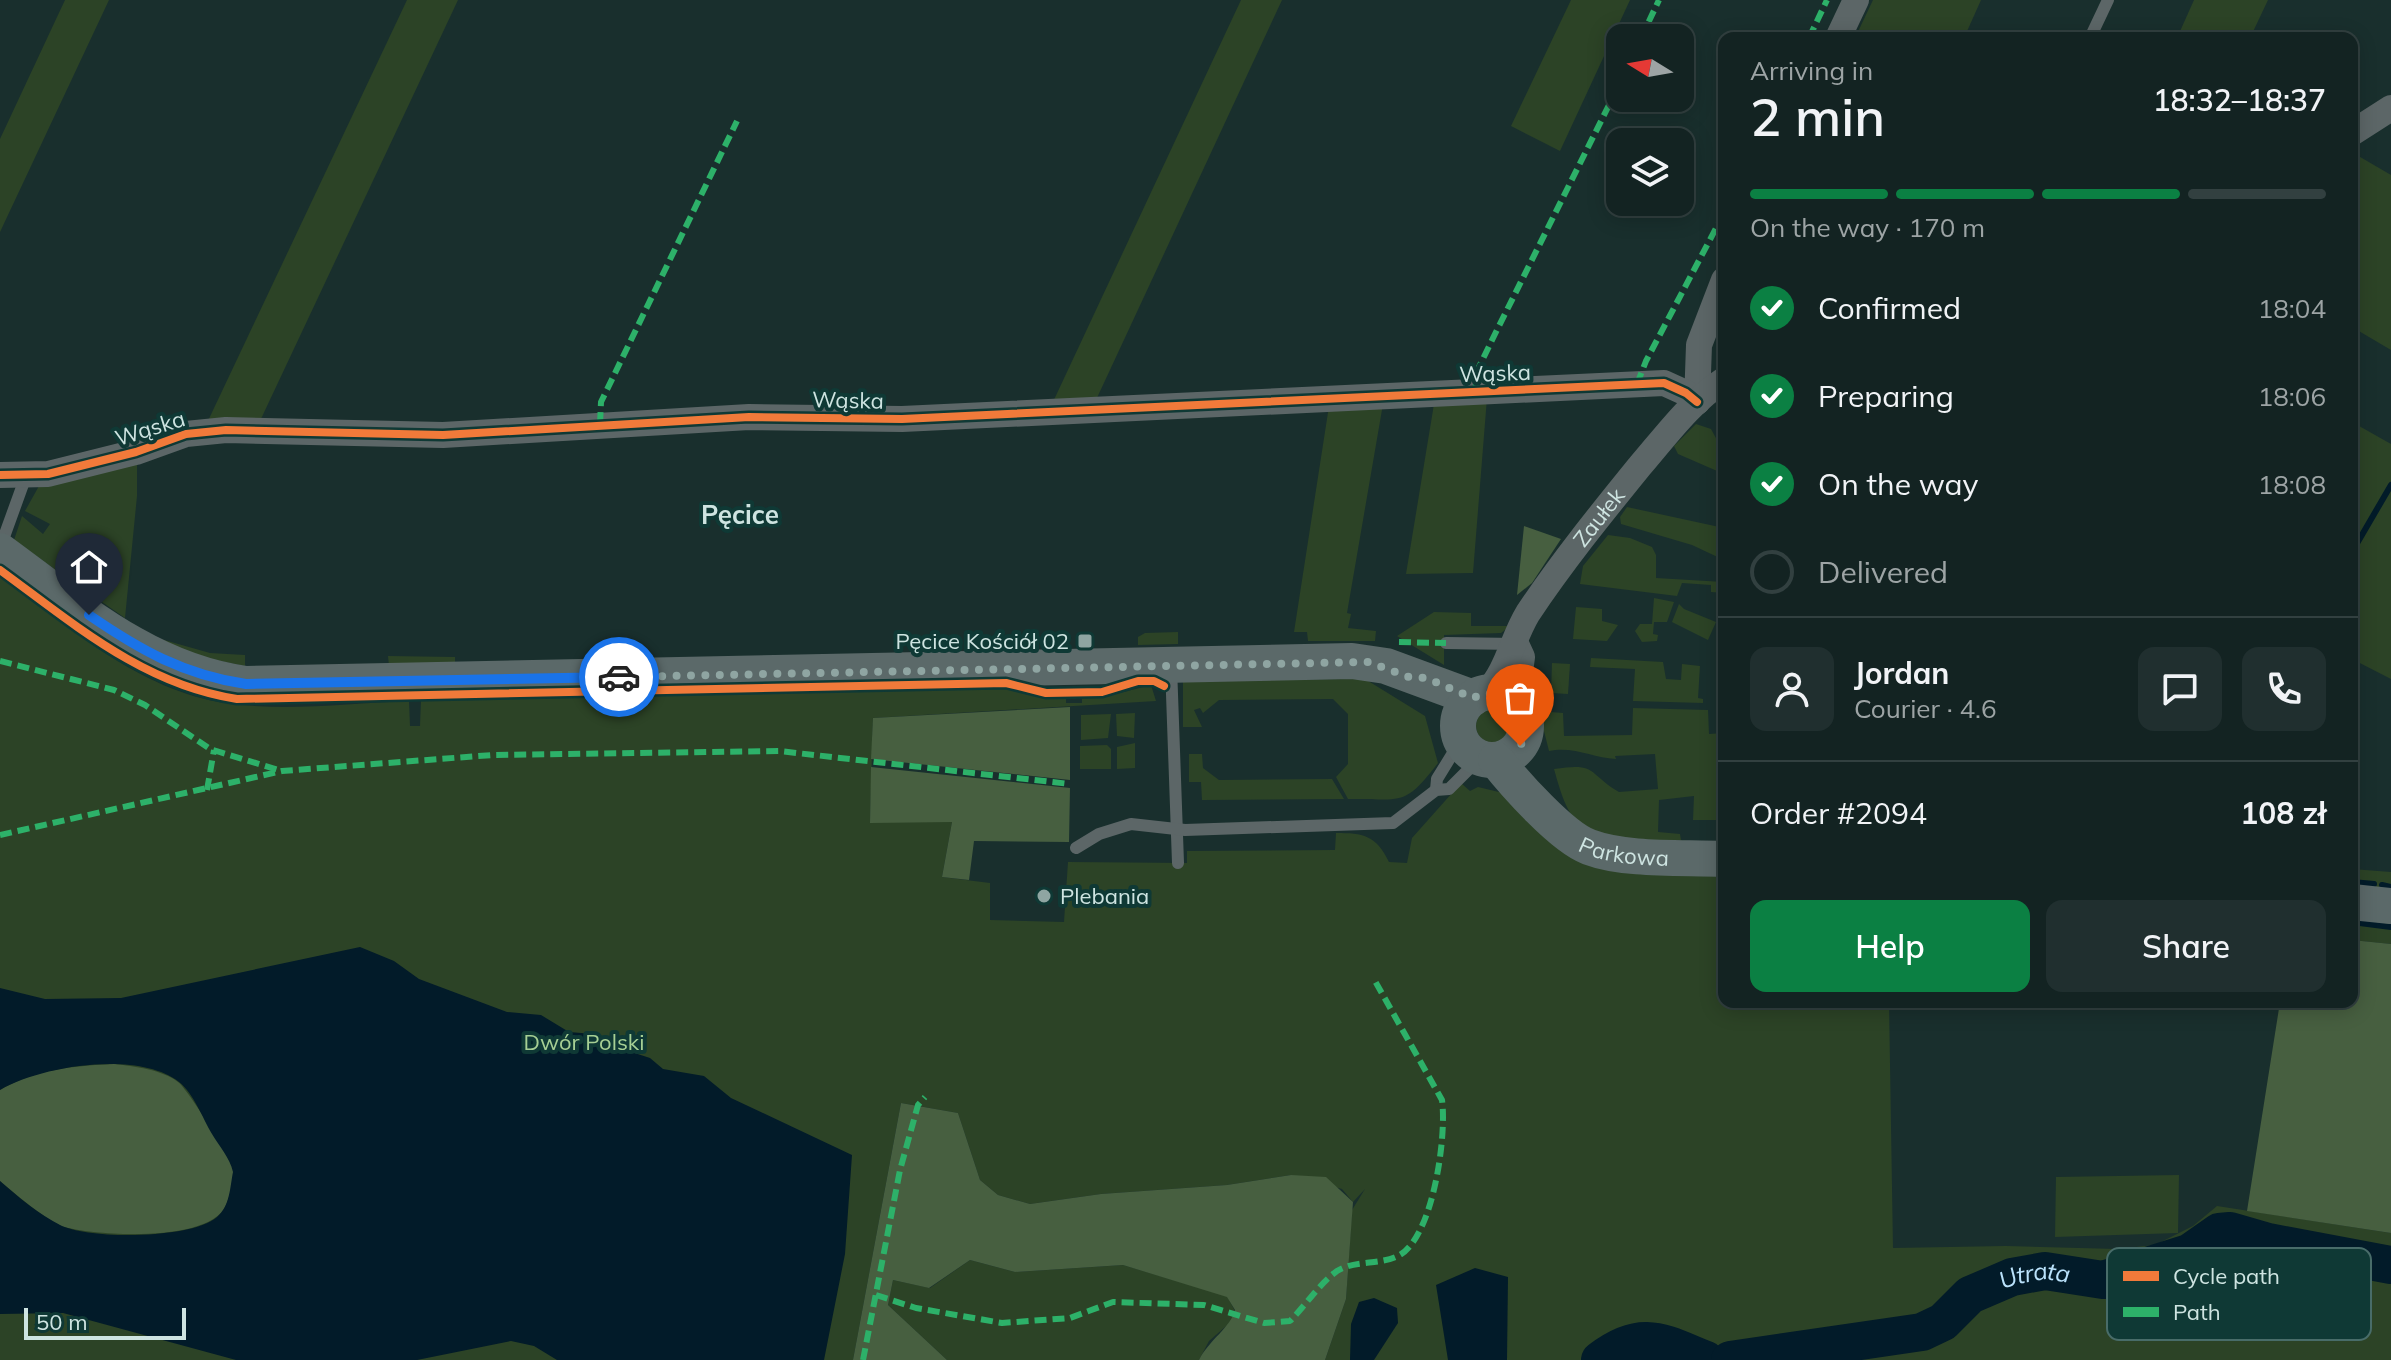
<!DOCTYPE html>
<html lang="en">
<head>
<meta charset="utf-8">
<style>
  :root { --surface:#132322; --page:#202f2f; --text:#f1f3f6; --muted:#9da4a5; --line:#324040; --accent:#0b8043 }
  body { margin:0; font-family:Mulish,sans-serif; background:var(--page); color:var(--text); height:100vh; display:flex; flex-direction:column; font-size:30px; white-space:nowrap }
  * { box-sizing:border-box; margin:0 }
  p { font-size:26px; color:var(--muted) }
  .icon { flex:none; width:44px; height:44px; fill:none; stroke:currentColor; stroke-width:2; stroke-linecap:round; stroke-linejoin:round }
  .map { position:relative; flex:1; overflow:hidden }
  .panel { position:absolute; left:1718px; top:32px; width:640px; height:976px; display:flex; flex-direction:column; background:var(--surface); border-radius:16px; box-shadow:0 4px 20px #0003,0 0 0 2px var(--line) }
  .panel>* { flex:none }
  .needle { width:52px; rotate:281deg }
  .tools { position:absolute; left:1606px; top:24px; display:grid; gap:16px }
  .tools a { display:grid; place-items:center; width:88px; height:88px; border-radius:16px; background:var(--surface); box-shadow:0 4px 20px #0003,0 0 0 2px var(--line); font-size:40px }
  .scale { position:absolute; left:24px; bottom:20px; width:162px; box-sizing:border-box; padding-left:8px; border:4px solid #cee4e1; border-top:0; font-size:22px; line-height:28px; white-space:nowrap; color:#cee4e1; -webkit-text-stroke:6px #0f3935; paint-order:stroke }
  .pin { position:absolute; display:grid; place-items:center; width:68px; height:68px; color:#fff; margin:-82px -34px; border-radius:50% 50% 50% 0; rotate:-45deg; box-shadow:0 0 8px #0007 }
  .pin .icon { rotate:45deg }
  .courier { position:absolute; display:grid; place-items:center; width:80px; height:80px; margin:-40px; border:6px solid #1a73e8; border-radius:50%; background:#fff; color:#222; box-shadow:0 2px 10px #0007 }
  .headline em { font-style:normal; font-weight:600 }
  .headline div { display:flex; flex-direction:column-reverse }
  .headline { display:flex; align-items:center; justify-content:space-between; height:136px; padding:0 32px }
  h1 { font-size:52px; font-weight:600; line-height:60px }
  .bar { display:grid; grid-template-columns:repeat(4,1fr); gap:12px 8px; align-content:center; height:96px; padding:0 32px }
  .bar i { height:10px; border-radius:6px; background:var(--line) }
  .bar .selected { background:var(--accent) }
  .bar p { grid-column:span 4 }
  .line { display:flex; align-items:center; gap:20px; padding:0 32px; border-top:2px solid var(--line) }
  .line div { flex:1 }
  .round { display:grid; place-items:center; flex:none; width:84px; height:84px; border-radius:16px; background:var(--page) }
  ol { padding:0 32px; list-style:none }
  li { display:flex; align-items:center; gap:24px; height:88px }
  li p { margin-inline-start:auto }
  li .icon { padding:8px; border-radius:50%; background:var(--accent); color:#fff; stroke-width:4 }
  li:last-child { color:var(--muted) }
  li i { width:44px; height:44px; border:4px solid var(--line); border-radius:50% }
  .cta { display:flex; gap:16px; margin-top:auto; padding:16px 32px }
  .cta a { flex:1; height:92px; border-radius:16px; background:var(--accent); color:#fff; font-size:32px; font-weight:600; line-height:92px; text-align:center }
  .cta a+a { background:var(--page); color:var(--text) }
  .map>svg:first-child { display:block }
</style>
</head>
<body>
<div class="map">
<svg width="2391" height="1360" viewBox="0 0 2391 1360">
  <rect width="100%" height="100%" fill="#192f2d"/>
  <g fill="#2c4326">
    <path d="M65,0H109L0,232V139Z"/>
    <path d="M407,0H458L260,421L206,425Z"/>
    <path d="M1241,0H1282L1096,400L1052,404Z"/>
    <path d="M1571,0H1630L1560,151L1511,126Z"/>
    <path d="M1873,0H1981L1964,38H1855Z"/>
    <path d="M2194,0H2268L2250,38H2177Z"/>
    <path d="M2355,154L2391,175V350L2352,327Z"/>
    <path d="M1487,398L1473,573L1406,574L1434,404Z"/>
    <path d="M1383,404L1347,613L1351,614L1348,628L1376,631L1375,641H1308L1307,632H1294L1329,406Z"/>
    <path d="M2352,422L2391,444V679L2352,659Z"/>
    <path d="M1696,424L1711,429L1724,453V474L1678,454L1674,446Z"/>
    <path d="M137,457V496L125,618L62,574L83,542L75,539L71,547L74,549L60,573L14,540L22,516L43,534L50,524L25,511L39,486Z"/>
    <path d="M1627,507L1724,528V560L1692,545L1621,524L1620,517Z"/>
    <path d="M1608,535L1630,538L1652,547L1656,555V578L1724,582V593L1711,592V585L1682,583L1677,596L1580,584L1583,566Z"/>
    <path d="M0,576C68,626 140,691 226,703C286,712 349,703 409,701L410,726H420L421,700L1006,688L1044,698H1066V703H1082V697H1104L1151,685L1156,701L873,718L870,822H952L942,877L990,883V920L1064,922L1068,862L1187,863V851L1335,850L1336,833C1363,833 1376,835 1389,862L1407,863L1412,838L1461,783L1470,791L1478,787L1503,793L1549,834L1724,870V1002H1889L1893,1248L2006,1246L2117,1249L2155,1245L2193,1226L2217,1206L2391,1233V1360H1325L1346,1299L1352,1210L1365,1189L1353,1202L1342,1189L1291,1175L1227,1185L1101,1194L1030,1204L998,1195L980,1180L958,1113L901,1103L853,1360H0Z"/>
    <path d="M1654,598L1674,602L1667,622H1654L1653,634L1658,635L1657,641L1642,642L1635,631L1640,624H1652Z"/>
    <path d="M1679,604L1684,609L1716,622L1708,640L1672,622Z"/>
    <path d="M1576,607L1602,609V621L1618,625L1607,641L1573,639Z"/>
    <path d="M1434,612L1471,613V626H1510L1501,633L1444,635V665L1397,636Z"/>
    <path d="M1178,632V644L1138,645V637L1145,633Z"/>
    <path d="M157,638L210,653L245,655V666L200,657Z"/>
    <path d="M388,656L455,657V664L389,666Z"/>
    <path d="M1591,658L1663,662L1666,679L1681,680L1682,664L1700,666L1698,698L1703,699V703L1633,701L1635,669L1590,667Z"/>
    <path d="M1552,663L1570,664L1568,694L1551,693Z"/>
    <path d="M1365,679L1425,716L1438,763C1403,809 1401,798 1348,799L1336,777L1348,764V714L1333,699L1219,700L1203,713L1200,708L1194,710L1202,727H1183V680Z"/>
    <path d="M1633,708L1708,710L1709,734L1724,733V820H1693L1694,796L1659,800L1658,832L1680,834L1681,840L1688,841C1653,839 1590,846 1569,811C1562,798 1558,783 1554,769C1598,762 1587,773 1619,792L1658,789L1655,754L1615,756L1616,759C1593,758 1574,746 1549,751L1539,711L1563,713L1564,736L1632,735Z"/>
    <circle cx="1493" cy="726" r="17"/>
    <path d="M1135,713L1134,738L1117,736L1116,714Z"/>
    <path d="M1111,714L1108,738L1081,740V715Z"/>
    <path d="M1135,743V768L1117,769V747Z"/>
    <path d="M1107,745L1111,749V769H1080V746Z"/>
    <path d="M1189,754H1202L1203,768L1219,780L1332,779L1344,799L1202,800L1201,782H1189Z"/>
    <path d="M2352,869L2391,872V886H2384L2382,890L2352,887Z"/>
    <path d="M2352,913L2391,919V944L2352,940Z"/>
    <path d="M2179,1175L2178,1233L2055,1237L2056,1177Z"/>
    <path d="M970,1260L1015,1272L1123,1265L1227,1296L1235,1311L1232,1321L1209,1341L1199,1360H947L888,1305L893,1280L930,1288Z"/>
  </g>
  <g fill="#475f40">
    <path d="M1524,526L1561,539L1532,583L1517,595Z"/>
    <path d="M1070,707V780L871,759L873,718Z"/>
    <path d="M871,767L1070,788L1069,842L974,841L969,880L942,877L952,822L870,823Z"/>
    <path d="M2352,940L2391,944V1233L2247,1211L2280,1002H2352Z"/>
    <path d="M114,1064C134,1066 163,1070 178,1082C187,1088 232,1160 233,1169C234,1178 230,1197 226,1205C210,1243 98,1236 64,1227C48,1222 14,1193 0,1181V1090C35,1069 74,1066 114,1064Z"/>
    <path d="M901,1103L958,1113L980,1180L998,1195L1030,1204L1101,1194L1227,1185L1291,1175L1326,1177L1353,1202L1346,1299L1325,1360H1199C1209,1340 1231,1327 1235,1310L1227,1297L1123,1265L1015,1272L970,1260L929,1288L893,1280L888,1305L947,1360H853Z"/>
  </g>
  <g fill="#021b29">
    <path d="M360,947L394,961L419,979L507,1012L541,1015L569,1032L593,1034L616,1047L650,1058L663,1069L704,1076L731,1098L852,1155L845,1254L824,1360H557L534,1346L511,1341L417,1360H236L63,1313L0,1314V1181C17,1196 40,1215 60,1225C89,1240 192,1239 217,1217C230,1206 230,1187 233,1172C230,1158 219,1146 212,1134C202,1117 194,1094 179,1082C138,1050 41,1066 0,1090V988L45,999L121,998Z"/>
    <path d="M1475,1268L1508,1277L1507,1360H1448L1436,1285Z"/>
    <path d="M1374,1298L1397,1308L1398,1323L1374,1360H1350L1351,1324L1359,1302Z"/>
  </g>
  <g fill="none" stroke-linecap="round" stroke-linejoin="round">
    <g stroke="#021b29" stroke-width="6">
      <path d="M2352,552L2391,485"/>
      <path d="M2352,882L2374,884"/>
      <path d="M2382,885L2391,887"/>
      <path d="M2352,922L2391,927"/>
    </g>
    <g stroke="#021b29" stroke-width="38">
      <path d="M1600,1360C1642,1328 1661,1342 1706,1360"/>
      <path id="s1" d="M1730,1360L1922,1332L1943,1322L1970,1295L2012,1277L2045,1271L2103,1280L2189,1253L2219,1232L2230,1231L2268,1242L2391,1265"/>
    </g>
    <g stroke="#5c6667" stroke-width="12">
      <path d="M2090,38L2108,0"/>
      <path d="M0,548L26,476"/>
      <path d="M1446,643L1516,644"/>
      <path d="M1171,666L1178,863"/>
      <path d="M1436,790L1437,779L1461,740"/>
      <path d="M1076,848L1099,834L1131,824L1185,830L1393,823L1436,790L1449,789L1480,758"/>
    </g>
    <g stroke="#5c6667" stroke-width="26">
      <path d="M1838,38L1856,0"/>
      <path d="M2352,133L2391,108"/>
      <path d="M1697,402L1699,345L1724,280"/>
      <path d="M0,475L48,474L136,452L186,434L226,430L443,435L749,417L902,419L1664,383L1686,393L1697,402"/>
      <path d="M1516,644L1522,657L1516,702"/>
      <path id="s2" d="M1486,693C1508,670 1512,639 1528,613C1562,562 1600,515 1639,467C1665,437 1690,402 1724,380"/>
    </g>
    <g stroke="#5b6969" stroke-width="36">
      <path d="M0,551C77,607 148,671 246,684L1352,661L1386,666L1473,698"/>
      <circle cx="1492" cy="726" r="34"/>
      <path id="s3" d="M1496,760C1515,784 1562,837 1589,847C1626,861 1684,857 1724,859"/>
      <path d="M2352,902L2391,906"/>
    </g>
    <g stroke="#2db169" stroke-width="6" stroke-dasharray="12 6" stroke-linecap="butt">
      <path d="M1641,38L1659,0"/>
      <path d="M1809,38L1827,0"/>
      <path d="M1637,384L1646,361L1724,213"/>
      <path d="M1475,392L1478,369L1495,334L1620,83"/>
      <path d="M600,424L601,402L737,121"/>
      <path d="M1399,642L1446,643"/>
      <path d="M0,661L114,690L145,705L210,749L282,771"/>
      <path d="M207,790L214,750"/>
      <path d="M0,835L282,771L492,755L779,751L1070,784"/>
      <path d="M876,1295L916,1308L1002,1323L1070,1318L1113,1302L1204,1305L1264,1323L1290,1321C1305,1306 1320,1283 1337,1271C1354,1260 1380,1265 1398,1256C1433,1239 1447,1136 1442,1100L1375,981"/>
      <path d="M863,1360L900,1170L918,1105L925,1097"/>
    </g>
    <defs>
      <g id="cycleway">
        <path d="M0,475L48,474L136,452L186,434L226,430L443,435L749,417L902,419L1664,383L1686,393L1697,402"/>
        <path d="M0,570C74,624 144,685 237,699L1006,683L1046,693L1102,692L1138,681H1154L1164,686"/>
      </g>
    </defs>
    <use href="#cycleway" stroke="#0f3935" stroke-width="13"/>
    <use href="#cycleway" stroke="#f17a3a" stroke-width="8"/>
  </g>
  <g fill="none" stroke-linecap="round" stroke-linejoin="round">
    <path stroke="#8fa5a2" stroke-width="8" stroke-dasharray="0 14.4" d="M619,677L1368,662L1409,677L1426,678L1473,698C1506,682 1539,713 1520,746"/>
    <path stroke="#1a73e8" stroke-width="10" d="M89,615C140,650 184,675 246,684L619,677"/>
  </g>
  <g fill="#8fa5a2" stroke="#0f3935" stroke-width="3">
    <rect x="1077" y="633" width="16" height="16" rx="4"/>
    <circle cx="1044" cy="896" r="8"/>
  </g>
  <g text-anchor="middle" stroke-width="8" stroke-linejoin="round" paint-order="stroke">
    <g font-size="22" fill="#cee4e1" stroke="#0f3935">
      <text transform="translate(1495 373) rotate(-2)" y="8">Wąska</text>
      <text transform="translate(848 400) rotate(1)" y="8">Wąska</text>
      <text transform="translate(150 428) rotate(-17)" y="8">Wąska</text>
      <text dy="8" stroke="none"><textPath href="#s2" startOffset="210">Zaułek</textPath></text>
      <text dy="8" stroke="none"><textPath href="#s3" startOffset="164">Parkowa</textPath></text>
    </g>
    <g font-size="22" fill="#cee4e1" stroke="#0f3935" text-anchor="end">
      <text x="1069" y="649">Pęcice Kościół 02</text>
      <text x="1060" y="904" text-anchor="start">Plebania</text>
    </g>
    <g font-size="22" fill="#a6cf94" stroke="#0f3935">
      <text x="584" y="1050">Dwór Polski</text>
    </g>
    <g font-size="24" font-style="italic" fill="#bae2fb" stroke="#0f3935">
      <text dy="8" stroke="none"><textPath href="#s1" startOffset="324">Utrata</textPath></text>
    </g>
    <g font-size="26" font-weight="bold" fill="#cee4e1" stroke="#0f3935">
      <text x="740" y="524">Pęcice</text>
    </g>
  </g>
  <rect x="2107" y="1248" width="264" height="92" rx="12" fill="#0f3935" stroke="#486c69" stroke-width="2"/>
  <rect x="2123" y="1271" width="36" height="10" fill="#f17a3a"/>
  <rect x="2123" y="1307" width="36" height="10" fill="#2db169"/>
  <g font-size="22" fill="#cee4e1">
    <text x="2173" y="1284">Cycle path</text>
    <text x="2173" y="1320">Path</text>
  </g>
</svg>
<div class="tools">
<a><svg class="needle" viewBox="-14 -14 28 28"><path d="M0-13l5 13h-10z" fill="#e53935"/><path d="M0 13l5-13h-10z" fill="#9da4a5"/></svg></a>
<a><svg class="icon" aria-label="layers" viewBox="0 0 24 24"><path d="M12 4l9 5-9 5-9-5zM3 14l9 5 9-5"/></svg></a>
</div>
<div class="scale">50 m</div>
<div class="pin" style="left:1520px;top:746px;background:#ea580c"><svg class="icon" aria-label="bag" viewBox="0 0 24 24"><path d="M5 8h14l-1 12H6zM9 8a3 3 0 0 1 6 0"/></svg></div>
<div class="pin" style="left:89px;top:615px;background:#1f2937"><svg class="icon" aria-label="home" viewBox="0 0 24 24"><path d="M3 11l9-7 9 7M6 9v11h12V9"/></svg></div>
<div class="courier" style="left:619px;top:677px"><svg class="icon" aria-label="car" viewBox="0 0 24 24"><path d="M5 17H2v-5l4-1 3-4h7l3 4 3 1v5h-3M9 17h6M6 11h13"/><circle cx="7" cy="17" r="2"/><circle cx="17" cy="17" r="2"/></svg></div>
<section class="panel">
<div class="headline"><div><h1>2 min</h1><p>Arriving in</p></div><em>18:32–18:37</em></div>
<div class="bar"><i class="selected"></i><i class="selected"></i><i class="selected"></i><i></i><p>On the way · 170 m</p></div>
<ol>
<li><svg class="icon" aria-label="check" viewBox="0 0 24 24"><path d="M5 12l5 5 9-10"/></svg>Confirmed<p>18:04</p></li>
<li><svg class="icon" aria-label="check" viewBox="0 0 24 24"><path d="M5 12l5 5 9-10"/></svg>Preparing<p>18:06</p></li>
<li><svg class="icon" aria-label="check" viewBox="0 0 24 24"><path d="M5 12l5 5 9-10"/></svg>On the way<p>18:08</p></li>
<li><i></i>Delivered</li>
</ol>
<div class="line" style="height:144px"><a class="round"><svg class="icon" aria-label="person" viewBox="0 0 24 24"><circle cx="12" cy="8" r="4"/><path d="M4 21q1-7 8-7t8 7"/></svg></a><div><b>Jordan</b><p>Courier · 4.6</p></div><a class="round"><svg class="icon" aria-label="chat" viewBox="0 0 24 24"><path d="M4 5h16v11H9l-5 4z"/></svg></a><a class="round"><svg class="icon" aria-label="phone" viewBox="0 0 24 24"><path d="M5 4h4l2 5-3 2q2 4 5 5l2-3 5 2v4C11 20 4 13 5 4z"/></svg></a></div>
<div class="line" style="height:104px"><div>Order #2094</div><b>108 zł</b></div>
<div class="cta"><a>Help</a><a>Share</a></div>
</section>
</div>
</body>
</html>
